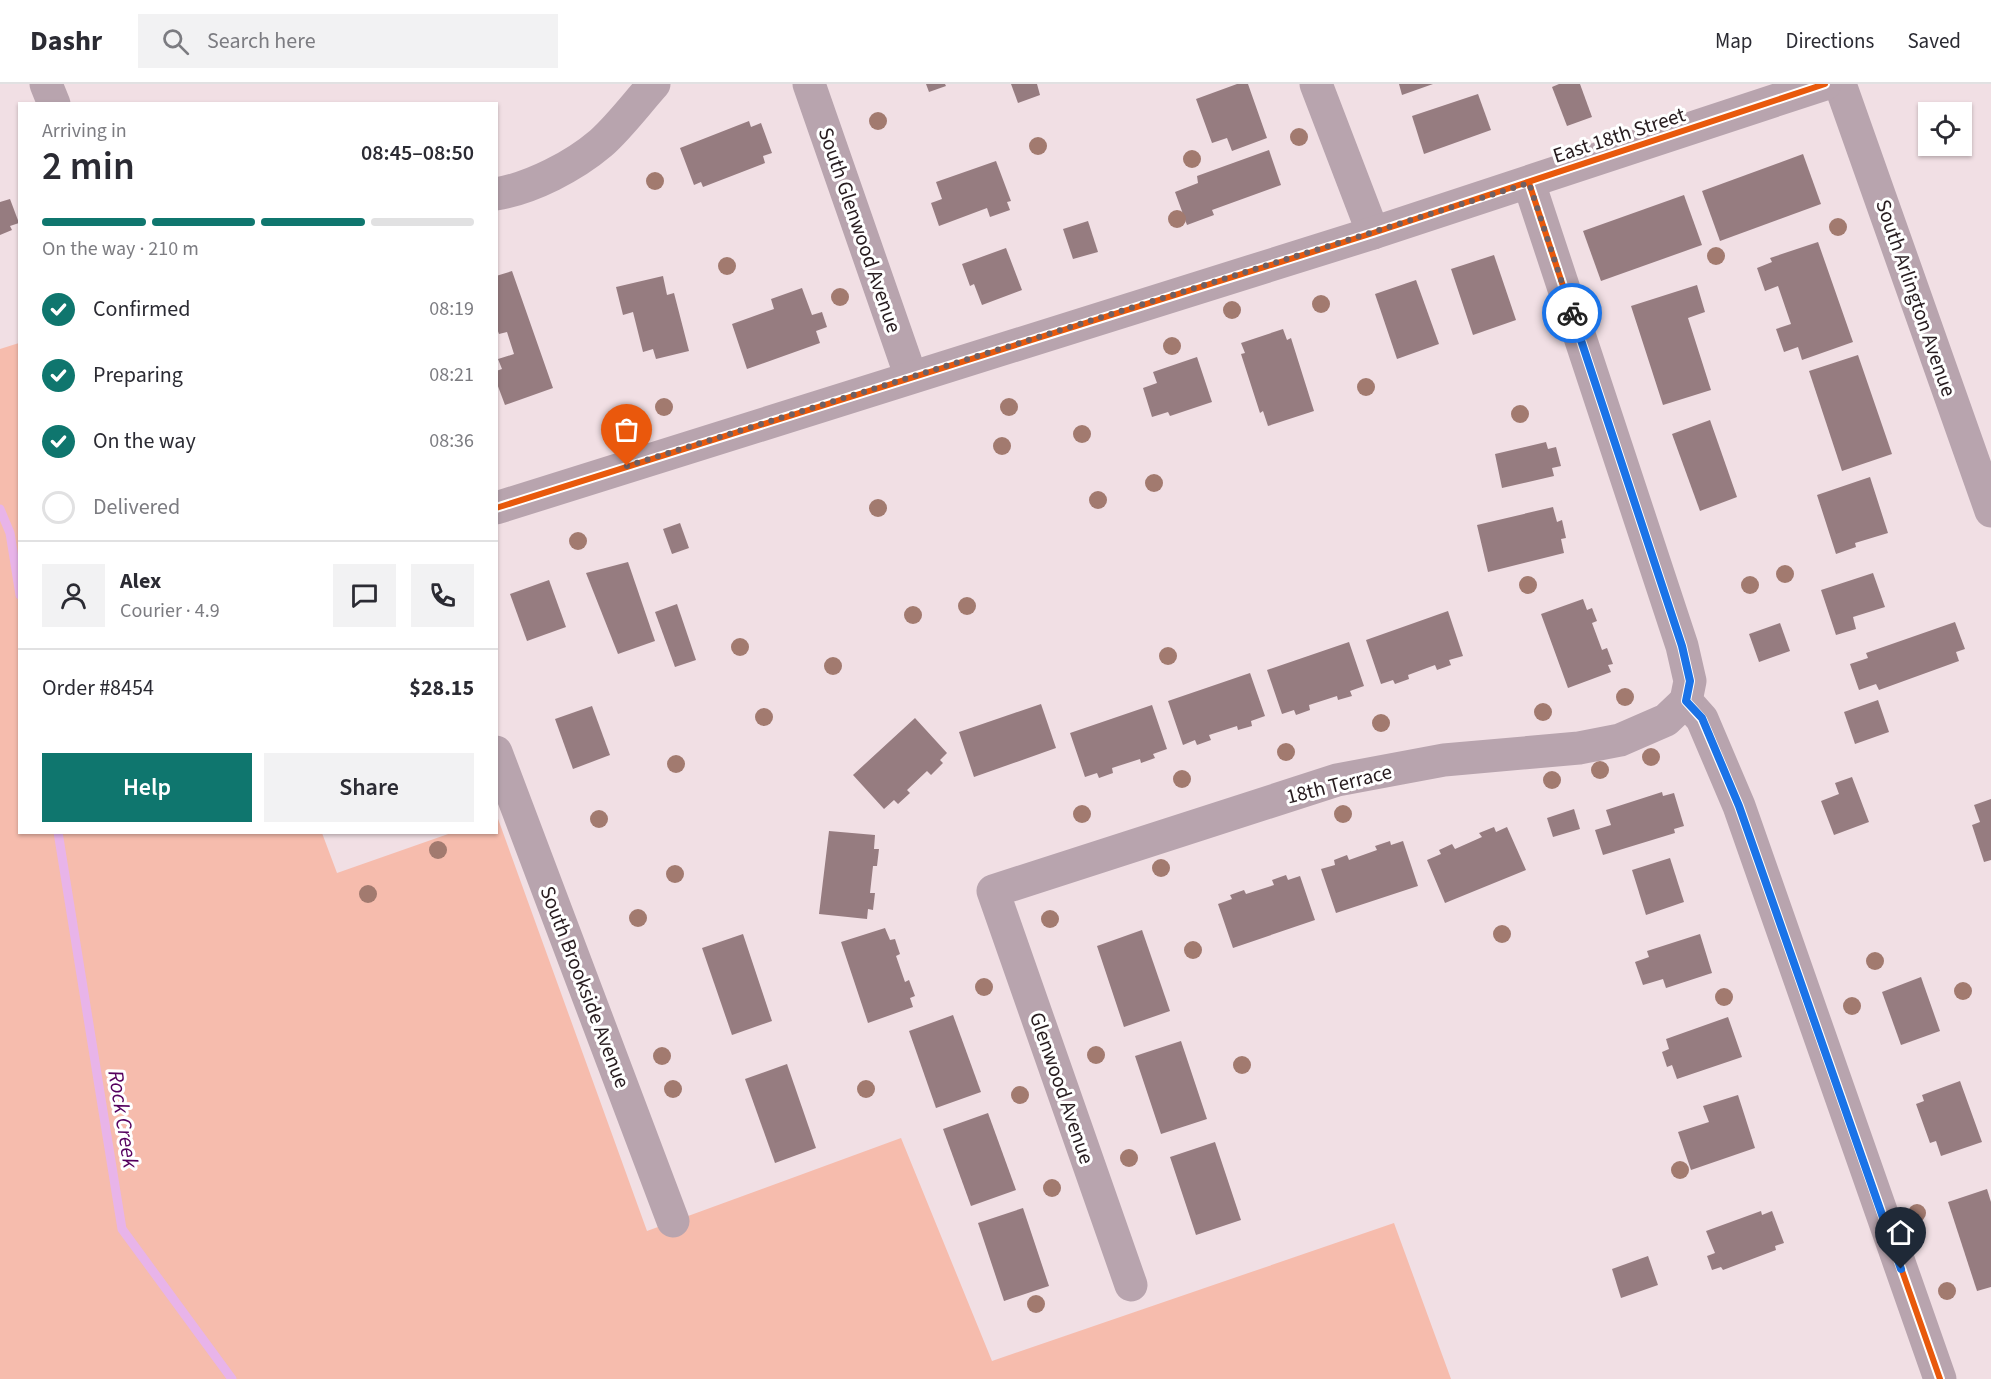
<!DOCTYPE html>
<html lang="en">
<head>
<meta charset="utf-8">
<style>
  :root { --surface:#fff; --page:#f2f2f3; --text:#2b2b33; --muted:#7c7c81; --line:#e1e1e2; --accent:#0f766e }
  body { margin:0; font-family:"Source Sans 3",sans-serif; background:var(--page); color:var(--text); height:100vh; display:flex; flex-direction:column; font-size:22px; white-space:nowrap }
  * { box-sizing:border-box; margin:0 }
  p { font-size:20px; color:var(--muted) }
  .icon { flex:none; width:33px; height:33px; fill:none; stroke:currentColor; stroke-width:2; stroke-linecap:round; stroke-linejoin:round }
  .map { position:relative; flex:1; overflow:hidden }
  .drawer { position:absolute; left:18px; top:18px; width:480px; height:732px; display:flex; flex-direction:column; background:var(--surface); border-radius:0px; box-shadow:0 2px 4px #0004 }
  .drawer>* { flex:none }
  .tools { position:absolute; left:1918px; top:18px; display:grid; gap:12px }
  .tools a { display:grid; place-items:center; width:54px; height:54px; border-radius:0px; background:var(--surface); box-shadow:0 2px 4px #0004; font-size:30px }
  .pin { position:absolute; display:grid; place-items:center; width:51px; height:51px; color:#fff; margin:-62px -26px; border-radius:50% 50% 50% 0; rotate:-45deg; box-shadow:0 0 6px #0007 }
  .pin .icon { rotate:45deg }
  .courier { position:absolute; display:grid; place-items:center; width:60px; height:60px; margin:-30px; border:4px solid #1a73e8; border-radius:50%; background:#fff; color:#222; box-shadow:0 2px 8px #0007 }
  .headline em { font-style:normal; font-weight:600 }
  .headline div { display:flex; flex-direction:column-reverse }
  .headline { display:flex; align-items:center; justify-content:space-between; height:102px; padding:0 24px }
  h1 { font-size:39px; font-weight:600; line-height:45px }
  .bar { display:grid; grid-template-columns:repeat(4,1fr); gap:9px 6px; align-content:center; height:72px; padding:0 24px }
  .bar i { height:8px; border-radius:4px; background:var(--line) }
  .bar .on { background:var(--accent) }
  .bar p { grid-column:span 4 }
  .line { display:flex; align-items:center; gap:15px; padding:0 24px; border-top:2px solid var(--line) }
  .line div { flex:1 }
  .round { display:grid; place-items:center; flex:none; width:63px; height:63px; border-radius:0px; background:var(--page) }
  ol { padding:0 24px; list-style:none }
  li { display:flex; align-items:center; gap:18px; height:66px }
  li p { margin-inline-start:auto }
  li .icon { padding:6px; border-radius:50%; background:var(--accent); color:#fff; stroke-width:4 }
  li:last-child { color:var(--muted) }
  li i { width:33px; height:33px; border:3px solid var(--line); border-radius:50% }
  .action { display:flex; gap:12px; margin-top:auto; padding:12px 24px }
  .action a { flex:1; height:69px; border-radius:0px; background:var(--accent); color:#fff; font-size:24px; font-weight:600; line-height:69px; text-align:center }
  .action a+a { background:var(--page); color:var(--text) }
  header { display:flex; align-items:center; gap:36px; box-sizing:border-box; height:84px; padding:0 30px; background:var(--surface); border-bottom:2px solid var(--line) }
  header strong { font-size:28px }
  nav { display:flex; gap:33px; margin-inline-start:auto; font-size:21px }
  .search { width:420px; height:54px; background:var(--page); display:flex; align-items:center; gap:15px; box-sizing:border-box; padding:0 21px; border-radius:0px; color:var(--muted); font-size:22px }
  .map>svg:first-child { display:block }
</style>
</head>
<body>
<header>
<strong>Dashr</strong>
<div class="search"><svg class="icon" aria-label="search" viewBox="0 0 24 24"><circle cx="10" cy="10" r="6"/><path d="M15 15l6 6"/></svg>Search here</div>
<nav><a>Map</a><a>Directions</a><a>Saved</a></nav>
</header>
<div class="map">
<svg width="1991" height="1295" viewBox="0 0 1991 1295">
  <rect width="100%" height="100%" fill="#f1dfe4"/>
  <path fill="#f6bcad" d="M19,259L20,748L322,749L337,789L451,749L496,748L497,732L647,1147L901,1054L992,1277L1394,1139L1451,1295H0V265Z"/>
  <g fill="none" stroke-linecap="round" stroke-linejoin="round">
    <g stroke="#e8b4e9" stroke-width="9">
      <path d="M0,425L10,449L20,511"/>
      <path d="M58,748L122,1145L232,1295"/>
    </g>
  </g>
  <g fill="#967c80">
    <path d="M926,0H945L946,2L929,8Z"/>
    <path d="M1011,0H1037L1040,11L1018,19Z"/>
    <path d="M1237,0H1248L1267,54L1232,67L1227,54L1212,59L1196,15Z"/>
    <path d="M1399,0H1433L1402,11Z"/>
    <path d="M1559,0H1580L1592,33L1567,42L1552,3Z"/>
    <path d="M1478,10L1491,46L1424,70L1412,32Z"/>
    <path d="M749,37L751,43L761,39L772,69L763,72L765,79L703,103L701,98L694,101L680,64Z"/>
    <path d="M1269,66L1281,101L1212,126L1214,131L1187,141L1175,108L1198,99L1197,92Z"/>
    <path d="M1803,70L1821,120L1720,157L1702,107Z"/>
    <path d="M996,77L1011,117L1007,118L1010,126L990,133L987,124L939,142L931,119L942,115L936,98Z"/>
    <path d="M1684,111L1702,161L1601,197L1583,147Z"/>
    <path d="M10,115L19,139L10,142L12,146L0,151V118Z"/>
    <path d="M1088,137L1098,168L1073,175L1063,145Z"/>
    <path d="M1818,158L1853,258L1802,276L1798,263L1784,268L1776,245L1791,240L1778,202L1765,207L1757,184L1772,178L1770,174Z"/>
    <path d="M1006,164L1022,206L982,221L974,200L970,202L962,180Z"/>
    <path d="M1494,171L1516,236L1473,251L1451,185Z"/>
    <path d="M512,187L553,304L505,321L496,297V287L502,285L498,275L514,270L507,248L499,250L496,242V192Z"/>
    <path d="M663,192L667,211L674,209L689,267L656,275L653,265L643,268L633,228L623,231L616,203Z"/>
    <path d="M1416,196L1439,260L1397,275L1375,210Z"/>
    <path d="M1697,201L1705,228L1688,234L1711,306L1663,321L1631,222Z"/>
    <path d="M802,204L812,231L822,228L827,243L816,247L820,259L747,285L732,240L774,225L771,215Z"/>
    <path d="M1283,245L1287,256L1291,254L1314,327L1268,342L1263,327L1260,329L1241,270L1245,269L1241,259Z"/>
    <path d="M1858,271L1892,370L1842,387L1809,287Z"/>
    <path d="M1197,273L1212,318L1170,332L1168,328L1152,333L1143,304L1157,299L1153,288Z"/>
    <path d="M1710,336L1737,413L1700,427L1672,350Z"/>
    <path d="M1546,358L1548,365L1556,363L1561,382L1552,384L1554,392L1502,404L1495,370Z"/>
    <path d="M1870,393L1888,449L1855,459L1856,463L1836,470L1817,411Z"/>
    <path d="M1553,423L1557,438L1562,436L1566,454L1561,455L1564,469L1488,488L1477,441Z"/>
    <path d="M680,439L689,464L672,470L663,445Z"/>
    <path d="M628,478L655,557L618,570L586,489Z"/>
    <path d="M1873,489L1885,523L1853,533L1856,545L1836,551L1821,506Z"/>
    <path d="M549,496L566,543L527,557L510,510Z"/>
    <path d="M1583,515L1587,526L1592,524L1597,537L1592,539L1602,566L1607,564L1613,580L1608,581L1611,588L1568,604L1541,530Z"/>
    <path d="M677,520L696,576L675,583L655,528Z"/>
    <path d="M1448,527L1463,572L1449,576L1451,581L1437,586L1435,581L1408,591L1409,595L1395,600L1393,596L1381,600L1366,556Z"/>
    <path d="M1955,538L1965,565L1956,568L1959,577L1879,606L1876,600L1859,606L1850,580L1868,574L1866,569Z"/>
    <path d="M1780,539L1790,567L1759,578L1749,550Z"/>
    <path d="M1349,558L1364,602L1350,607L1352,612L1338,616L1337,612L1309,621L1310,626L1296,631L1294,626L1282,630L1267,586Z"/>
    <path d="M1250,589L1265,632L1251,637L1252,642L1238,646L1237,642L1209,651L1211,656L1197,661L1195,656L1183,661L1168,617Z"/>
    <path d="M1878,616L1889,648L1855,660L1844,628Z"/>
    <path d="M1041,620L1056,664L974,693L959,648Z"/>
    <path d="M1152,621L1167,665L1153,670L1155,674L1141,679L1140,675L1112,684L1113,689L1099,694L1097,689L1085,693L1070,649Z"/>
    <path d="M592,622L610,671L573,685L555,635Z"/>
    <path d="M915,634L947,669L940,676L943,679L931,691L927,687L907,706L910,709L898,720L894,716L884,725L853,691Z"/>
    <path d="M1852,693L1869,738L1834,751L1821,717L1839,710L1835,699Z"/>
    <path d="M1662,708L1663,712L1674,709L1684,742L1674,745L1675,749L1603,771L1595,746L1611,741L1606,726Z"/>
    <path d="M1991,715V776L1984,778L1972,741L1980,738L1974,721Z"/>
    <path d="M1574,725L1580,745L1553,753L1547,734Z"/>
    <path d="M1494,743L1496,748L1507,743L1526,786L1445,819L1427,776L1441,770L1439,766L1452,760L1455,765L1482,753L1479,749Z"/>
    <path d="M829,747L875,751L874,765H879L877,782H873L870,809H875L873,826L868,825L867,835L819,830Z"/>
    <path d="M1390,757L1391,761L1403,757L1418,802L1336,829L1321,785L1335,781L1334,776L1347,771L1349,776L1377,766L1375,762Z"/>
    <path d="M1670,774L1684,818L1646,831L1632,786Z"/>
    <path d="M1286,791L1288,796L1300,792L1315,836L1233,864L1218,820L1232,815L1230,811L1244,806L1246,810L1274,801L1272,796Z"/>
    <path d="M885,844L890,856L895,855L900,870L896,872L905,898L909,896L915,912L910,914L913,923L868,939L841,858Z"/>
    <path d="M1142,846L1170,927L1124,943L1097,862Z"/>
    <path d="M743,850L772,937L732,951L702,864Z"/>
    <path d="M1700,850L1712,889L1666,904L1663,895L1643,901L1635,878L1649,873L1647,867Z"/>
    <path d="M1921,893L1940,947L1901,961L1882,908Z"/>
    <path d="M953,931L981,1008L936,1024L909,947Z"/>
    <path d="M1728,933L1742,973L1677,995L1672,981L1667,983L1662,968L1669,965L1666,955Z"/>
    <path d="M1181,957L1207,1035L1161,1050L1135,972Z"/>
    <path d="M787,980L816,1064L775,1079L745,995Z"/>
    <path d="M1960,997L1982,1058L1941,1072L1936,1057L1930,1059L1916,1020L1924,1017L1922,1011Z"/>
    <path d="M1738,1011L1755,1064L1691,1086L1678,1048L1709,1038L1703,1022Z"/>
    <path d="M988,1029L1016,1106L971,1122L943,1045Z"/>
    <path d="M1215,1058L1241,1136L1196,1151L1170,1073Z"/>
    <path d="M1987,1105L1991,1118V1203L1977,1207L1948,1118Z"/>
    <path d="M1023,1124L1049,1202L1004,1217L978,1139Z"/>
    <path d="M1761,1127L1762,1131L1772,1127L1784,1159L1775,1162L1776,1166L1723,1186L1721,1183L1712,1186L1707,1172L1715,1169L1706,1147Z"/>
    <path d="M1648,1172L1658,1201L1621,1214L1612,1185Z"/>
  </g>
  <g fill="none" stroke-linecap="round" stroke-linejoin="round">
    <g stroke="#b8a4ae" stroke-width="33">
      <path d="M46,0L54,20"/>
      <path d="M809,0L911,293"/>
      <path d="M1316,0L1373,149"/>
      <path d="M1840,0L1991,427"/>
      <path d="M1529,99L1682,562L1690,597L1686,617L1702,635L1739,722L1940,1295"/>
      <path d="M496,110C532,104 574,82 601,59C620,42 637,19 654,0"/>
      <path d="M496,424L1373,149L1825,0"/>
      <path d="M496,668L673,1137"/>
      <path d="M1131,1201L993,807L1337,696L1444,676L1579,664L1620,656L1666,636L1686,617"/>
    </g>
    <defs>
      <g id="cycleway">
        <path d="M1529,99L1682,562L1690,597L1686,617L1702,635L1739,722L1940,1295"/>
        <path d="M496,424L1373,149L1825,0"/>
      </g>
    </defs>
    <use href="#cycleway" stroke="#fff" stroke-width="10"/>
    <use href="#cycleway" stroke="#e8590c" stroke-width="6"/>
  </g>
  <g fill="#a27a6f">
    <circle cx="878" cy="37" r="9"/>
    <circle cx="1299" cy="53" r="9"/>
    <circle cx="1038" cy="62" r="9"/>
    <circle cx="1192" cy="75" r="9"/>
    <circle cx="655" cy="97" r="9"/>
    <circle cx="1177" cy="135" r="9"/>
    <circle cx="1838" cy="143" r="9"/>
    <circle cx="1716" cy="172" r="9"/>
    <circle cx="727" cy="182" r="9"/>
    <circle cx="840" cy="213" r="9"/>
    <circle cx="1321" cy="220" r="9"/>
    <circle cx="1232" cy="226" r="9"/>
    <circle cx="1172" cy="262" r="9"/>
    <circle cx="1366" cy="303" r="9"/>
    <circle cx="664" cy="323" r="9"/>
    <circle cx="1009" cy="323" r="9"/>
    <circle cx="1520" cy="330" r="9"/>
    <circle cx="619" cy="335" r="9"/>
    <circle cx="1082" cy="350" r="9"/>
    <circle cx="1002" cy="362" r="9"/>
    <circle cx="1154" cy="399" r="9"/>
    <circle cx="1098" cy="416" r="9"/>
    <circle cx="878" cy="424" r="9"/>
    <circle cx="578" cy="457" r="9"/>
    <circle cx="1785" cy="490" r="9"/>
    <circle cx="1528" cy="501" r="9"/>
    <circle cx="1750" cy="501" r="9"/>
    <circle cx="967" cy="522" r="9"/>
    <circle cx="913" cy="531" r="9"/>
    <circle cx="740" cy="563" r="9"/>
    <circle cx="1168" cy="572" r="9"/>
    <circle cx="833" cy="582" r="9"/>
    <circle cx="1625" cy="613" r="9"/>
    <circle cx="1543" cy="628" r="9"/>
    <circle cx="764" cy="633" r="9"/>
    <circle cx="1381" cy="639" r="9"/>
    <circle cx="1286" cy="668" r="9"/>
    <circle cx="1651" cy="673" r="9"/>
    <circle cx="676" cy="680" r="9"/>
    <circle cx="1600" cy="686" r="9"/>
    <circle cx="1182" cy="695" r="9"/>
    <circle cx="1552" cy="696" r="9"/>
    <circle cx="1082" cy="730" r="9"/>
    <circle cx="1343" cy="730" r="9"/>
    <circle cx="599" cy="735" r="9"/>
    <circle cx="438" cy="766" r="9"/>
    <circle cx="1161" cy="784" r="9"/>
    <circle cx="675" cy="790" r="9"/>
    <circle cx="368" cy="810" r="9"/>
    <circle cx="638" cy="834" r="9"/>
    <circle cx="1050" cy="835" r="9"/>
    <circle cx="1502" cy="850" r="9"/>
    <circle cx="1193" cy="866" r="9"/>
    <circle cx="1875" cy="877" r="9"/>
    <circle cx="984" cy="903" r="9"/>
    <circle cx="1963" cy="907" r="9"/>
    <circle cx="1724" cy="913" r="9"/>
    <circle cx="1852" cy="922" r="9"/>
    <circle cx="1096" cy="971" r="9"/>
    <circle cx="662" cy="972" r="9"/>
    <circle cx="1242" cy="981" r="9"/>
    <circle cx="673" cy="1005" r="9"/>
    <circle cx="866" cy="1005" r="9"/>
    <circle cx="1020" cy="1011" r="9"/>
    <circle cx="1129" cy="1074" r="9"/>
    <circle cx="1680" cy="1086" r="9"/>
    <circle cx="1052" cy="1104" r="9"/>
    <circle cx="1917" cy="1129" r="9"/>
    <circle cx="1947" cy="1207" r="9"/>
    <circle cx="1036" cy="1220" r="9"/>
  </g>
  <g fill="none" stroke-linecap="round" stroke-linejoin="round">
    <path stroke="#6e6064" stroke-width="6" stroke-dasharray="0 10.8" d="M627,382L1529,99L1572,229"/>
    <path stroke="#1a73e8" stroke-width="8" d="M1572,229L1682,562L1690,597L1686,617L1702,634L1739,722L1901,1185"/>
  </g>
  <g text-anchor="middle" stroke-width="6" stroke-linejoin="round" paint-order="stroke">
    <g font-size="21" fill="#271c1f" stroke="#fff">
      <text transform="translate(1619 51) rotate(-18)" y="7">East 18th Street</text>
      <text transform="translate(860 146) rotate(71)" y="7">South Glenwood Avenue</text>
      <text transform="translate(1916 214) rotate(71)" y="7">South Arlington Avenue</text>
      <text transform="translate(1339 700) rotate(-14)" y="7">18th Terrace</text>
      <text transform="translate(585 903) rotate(69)" y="7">South Brookside Avenue</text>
      <text transform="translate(1062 1004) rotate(71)" y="7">Glenwood Avenue</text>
    </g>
    <g font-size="22" font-style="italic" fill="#55005e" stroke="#fff">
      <text transform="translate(124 1035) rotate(81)" y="8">Rock Creek</text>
    </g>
  </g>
</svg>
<div class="tools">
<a><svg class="icon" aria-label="locate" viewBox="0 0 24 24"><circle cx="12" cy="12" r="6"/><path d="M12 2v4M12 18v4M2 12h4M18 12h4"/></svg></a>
</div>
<div class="pin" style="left:627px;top:382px;background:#ea580c"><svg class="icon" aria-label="bag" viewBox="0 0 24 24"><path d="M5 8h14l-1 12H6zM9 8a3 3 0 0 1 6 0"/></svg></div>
<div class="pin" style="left:1901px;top:1185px;background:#1f2937"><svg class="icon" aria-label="home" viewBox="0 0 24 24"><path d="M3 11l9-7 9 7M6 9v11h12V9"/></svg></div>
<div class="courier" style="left:1572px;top:229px"><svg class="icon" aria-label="bike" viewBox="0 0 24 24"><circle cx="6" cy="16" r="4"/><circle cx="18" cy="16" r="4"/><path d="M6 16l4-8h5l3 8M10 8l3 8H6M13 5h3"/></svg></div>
<section class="drawer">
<div class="headline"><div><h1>2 min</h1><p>Arriving in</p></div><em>08:45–08:50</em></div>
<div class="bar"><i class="on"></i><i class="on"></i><i class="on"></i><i></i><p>On the way · 210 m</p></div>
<ol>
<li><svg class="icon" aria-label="check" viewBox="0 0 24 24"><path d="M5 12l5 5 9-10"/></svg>Confirmed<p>08:19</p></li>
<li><svg class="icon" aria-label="check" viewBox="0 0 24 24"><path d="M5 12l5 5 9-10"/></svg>Preparing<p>08:21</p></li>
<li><svg class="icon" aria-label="check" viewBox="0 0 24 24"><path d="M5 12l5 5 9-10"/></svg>On the way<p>08:36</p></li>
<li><i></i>Delivered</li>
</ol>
<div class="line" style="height:108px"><a class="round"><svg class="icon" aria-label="person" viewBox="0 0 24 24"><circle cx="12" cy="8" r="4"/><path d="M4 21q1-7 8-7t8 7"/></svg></a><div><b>Alex</b><p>Courier · 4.9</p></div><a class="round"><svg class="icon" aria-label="chat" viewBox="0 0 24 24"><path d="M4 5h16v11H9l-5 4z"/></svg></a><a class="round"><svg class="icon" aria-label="phone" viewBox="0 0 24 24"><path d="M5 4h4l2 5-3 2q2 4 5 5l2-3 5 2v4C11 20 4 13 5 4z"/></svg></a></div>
<div class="line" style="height:78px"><div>Order #8454</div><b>$28.15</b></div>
<div class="action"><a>Help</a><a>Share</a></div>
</section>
</div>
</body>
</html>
